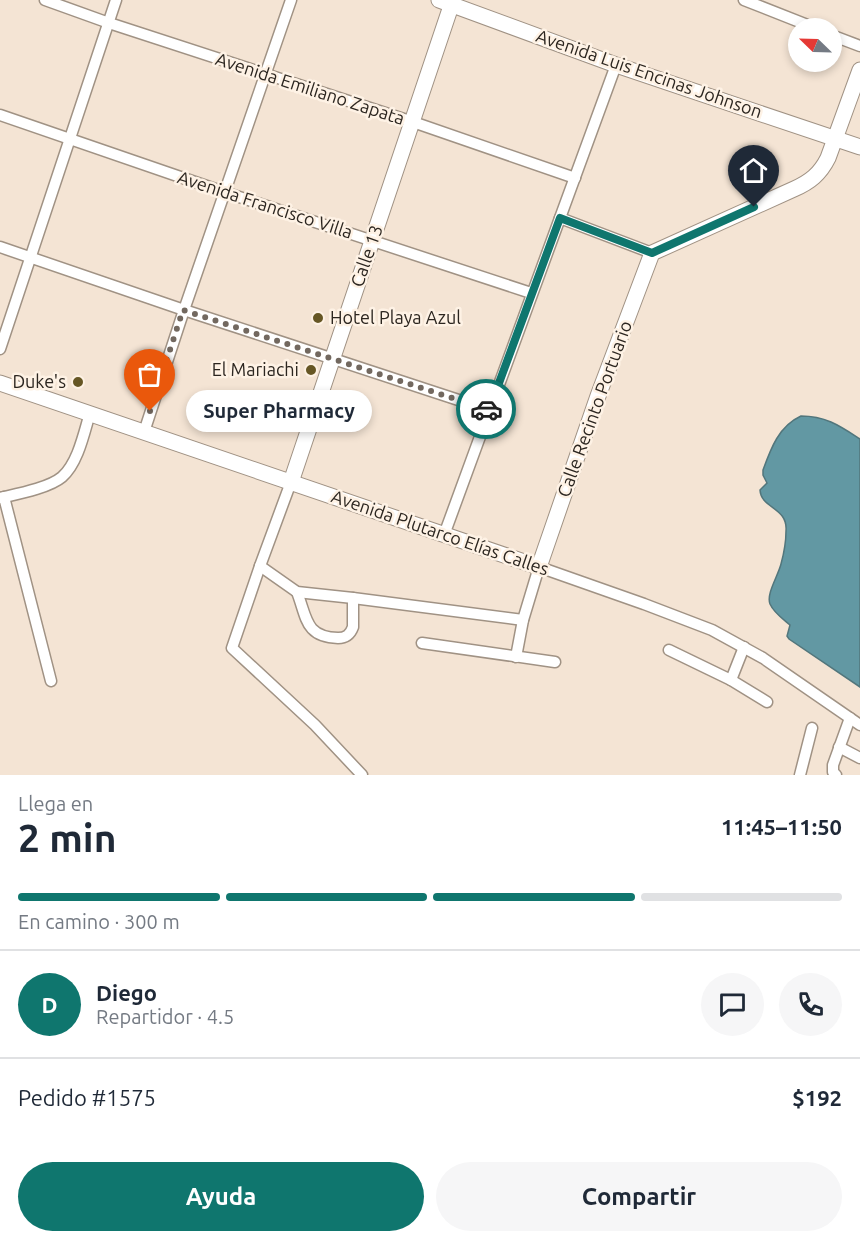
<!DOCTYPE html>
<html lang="es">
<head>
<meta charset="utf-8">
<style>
  :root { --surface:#fff; --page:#f6f6f7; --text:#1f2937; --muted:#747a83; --line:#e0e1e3; --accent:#0f766e }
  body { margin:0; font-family:Ubuntu,sans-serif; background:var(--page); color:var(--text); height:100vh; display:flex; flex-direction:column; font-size:22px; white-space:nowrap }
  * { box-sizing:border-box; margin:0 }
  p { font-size:20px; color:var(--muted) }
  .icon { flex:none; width:33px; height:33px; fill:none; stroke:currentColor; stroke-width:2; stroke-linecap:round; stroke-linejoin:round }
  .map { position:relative; height:775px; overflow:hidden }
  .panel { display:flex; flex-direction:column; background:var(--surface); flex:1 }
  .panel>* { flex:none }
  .needle { width:39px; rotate:293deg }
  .fabs { position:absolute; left:788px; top:18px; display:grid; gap:12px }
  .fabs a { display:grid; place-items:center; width:54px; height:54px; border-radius:50%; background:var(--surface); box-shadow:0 3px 9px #0003; font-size:30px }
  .pin { position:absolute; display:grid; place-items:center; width:51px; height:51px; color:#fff; margin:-62px -26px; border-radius:50% 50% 50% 0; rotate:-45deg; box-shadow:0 0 6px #0007 }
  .pin .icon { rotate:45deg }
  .courier { position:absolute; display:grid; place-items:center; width:60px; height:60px; margin:-30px; border:4px solid #0f766e; border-radius:50%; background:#fff; color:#222; box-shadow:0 2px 8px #0007 }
  .bubble { position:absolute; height:42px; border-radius:21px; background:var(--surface); box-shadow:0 3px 9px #0003; font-size:20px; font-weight:700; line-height:42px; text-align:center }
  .overview em { font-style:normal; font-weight:700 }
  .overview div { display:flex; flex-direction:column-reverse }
  .overview { display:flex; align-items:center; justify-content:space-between; height:102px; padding:0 18px }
  h1 { font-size:39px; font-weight:700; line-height:45px }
  .bar { display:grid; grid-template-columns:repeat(4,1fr); gap:9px 6px; align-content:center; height:72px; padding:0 18px }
  .bar i { height:8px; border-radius:4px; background:var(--line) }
  .bar .selected { background:var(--accent) }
  .bar p { grid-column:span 4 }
  .line { display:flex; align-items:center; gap:15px; padding:0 18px; border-top:2px solid var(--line) }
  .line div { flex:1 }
  .round { display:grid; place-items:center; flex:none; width:63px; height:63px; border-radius:32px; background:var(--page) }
  .button { display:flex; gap:12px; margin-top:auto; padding:12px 18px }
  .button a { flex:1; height:69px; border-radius:36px; background:var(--accent); color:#fff; font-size:24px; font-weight:700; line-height:69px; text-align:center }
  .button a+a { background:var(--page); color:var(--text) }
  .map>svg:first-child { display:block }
</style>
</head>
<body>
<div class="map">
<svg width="860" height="775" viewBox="0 0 860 775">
  <rect width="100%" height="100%" fill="#f4e4d4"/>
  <path fill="#6298a3" stroke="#52767c" stroke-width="1.5" d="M801,416C826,416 840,426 860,439V687L789,639L787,636L790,625C783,619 774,613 770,604C766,594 778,576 781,564C784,553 786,542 786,531C788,507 761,509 760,490L767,483L763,475V470C771,448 779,426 801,416Z"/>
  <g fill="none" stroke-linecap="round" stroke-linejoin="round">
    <defs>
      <g id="street">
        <path d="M45,0L109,23L413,122L575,178"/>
        <path d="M744,0L815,28"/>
        <path d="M831,35L860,46"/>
        <path d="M0,115L224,192L531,293"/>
        <path d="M560,218L652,253"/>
        <path d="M0,247L184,310L489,410"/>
        <path d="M0,349L116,0"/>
        <path d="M144,432L184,310L291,0"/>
        <path d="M291,482L260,566L232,648L315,725L362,775"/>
        <path d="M4,497L51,681"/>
        <path d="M0,498C17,494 49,488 62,477C78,463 84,433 90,413"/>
        <path d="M444,535L616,65"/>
        <path d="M260,566L297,592L353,598L523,620"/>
        <path d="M297,592C307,618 305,637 338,638C346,638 350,635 353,627V598"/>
        <path d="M422,643L555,662"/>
        <path d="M669,650L731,680L767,702"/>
        <path d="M516,657L523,620L539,567L644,604L712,630L763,658L860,725"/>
        <path d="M731,680L744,647"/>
        <path d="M839,747L860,758"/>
        <path d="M800,775L812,728"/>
        <path d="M836,775L833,772V765L850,718"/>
      </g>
      <g id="secondary">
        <path d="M439,0L616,65L860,147"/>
        <path d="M0,383L539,567L598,396L652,253L794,189C810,182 820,174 828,158L860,70"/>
        <path d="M291,482L453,0"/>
      </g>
    </defs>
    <use href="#street" stroke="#a09284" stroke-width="13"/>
    <use href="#secondary" stroke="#a09284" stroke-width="17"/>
    <use href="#street" stroke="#fff" stroke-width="10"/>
    <use href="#secondary" stroke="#fff" stroke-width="15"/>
  </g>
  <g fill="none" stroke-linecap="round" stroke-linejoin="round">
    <path stroke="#72685f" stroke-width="6" stroke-dasharray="0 10.8" d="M150,411L183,310L486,409"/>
    <path stroke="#0f766e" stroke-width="8" d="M486,409L489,410L560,218L652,253L754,207"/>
  </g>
  <g fill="#665624" stroke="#fef2e5" stroke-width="2">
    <circle cx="318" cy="318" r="6"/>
    <circle cx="311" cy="370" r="6"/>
    <circle cx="78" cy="382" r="6"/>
  </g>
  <g text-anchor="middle" stroke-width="5" stroke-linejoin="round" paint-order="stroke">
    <g font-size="18" fill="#2c2620" stroke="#fef2e5">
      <text transform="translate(649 74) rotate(19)" y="6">Avenida Luis Encinas Johnson</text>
      <text transform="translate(310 89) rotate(18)" y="6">Avenida Emiliano Zapata</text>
      <text transform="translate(265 205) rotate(18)" y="6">Avenida Francisco Villa</text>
      <text transform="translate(367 256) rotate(-71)" y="6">Calle 13</text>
      <text transform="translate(595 409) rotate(-70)" y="6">Calle Recinto Portuario</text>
      <text transform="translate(440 533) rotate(19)" y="6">Avenida Plutarco Elías Calles</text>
    </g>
    <g font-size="18" fill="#2c2620" stroke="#fef2e5" text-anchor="end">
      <text x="330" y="324" text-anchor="start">Hotel Playa Azul</text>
      <text x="299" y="376">El Mariachi</text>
      <text x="66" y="388">Duke's</text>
    </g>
  </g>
</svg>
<div class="fabs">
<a><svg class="needle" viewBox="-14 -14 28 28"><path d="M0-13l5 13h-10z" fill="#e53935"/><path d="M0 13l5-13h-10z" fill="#747a83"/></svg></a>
</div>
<div class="pin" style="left:150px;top:411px;background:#ea580c"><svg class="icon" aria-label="bag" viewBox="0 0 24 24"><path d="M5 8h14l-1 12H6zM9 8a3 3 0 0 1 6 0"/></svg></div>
<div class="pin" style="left:754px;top:207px;background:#1f2937"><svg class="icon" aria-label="home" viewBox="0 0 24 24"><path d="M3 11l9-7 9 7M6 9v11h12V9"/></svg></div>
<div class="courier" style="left:486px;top:409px"><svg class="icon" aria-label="car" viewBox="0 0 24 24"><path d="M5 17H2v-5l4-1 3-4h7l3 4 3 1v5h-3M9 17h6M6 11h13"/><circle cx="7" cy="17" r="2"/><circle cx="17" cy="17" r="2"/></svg></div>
<div class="bubble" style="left:186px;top:390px;width:186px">Super Pharmacy</div>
</div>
<section class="panel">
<div class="overview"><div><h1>2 min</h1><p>Llega en</p></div><em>11:45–11:50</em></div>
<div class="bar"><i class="selected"></i><i class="selected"></i><i class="selected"></i><i></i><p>En camino · 300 m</p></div>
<div class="line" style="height:108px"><b class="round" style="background:var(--accent);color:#fff">D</b><div><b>Diego</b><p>Repartidor · 4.5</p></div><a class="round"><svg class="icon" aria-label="chat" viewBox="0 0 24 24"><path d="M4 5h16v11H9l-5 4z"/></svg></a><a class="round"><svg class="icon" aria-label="phone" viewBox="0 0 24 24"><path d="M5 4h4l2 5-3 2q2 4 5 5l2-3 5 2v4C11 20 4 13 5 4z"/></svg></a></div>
<div class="line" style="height:78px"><div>Pedido #1575</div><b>$192</b></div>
<div class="button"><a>Ayuda</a><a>Compartir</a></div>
</section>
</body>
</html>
